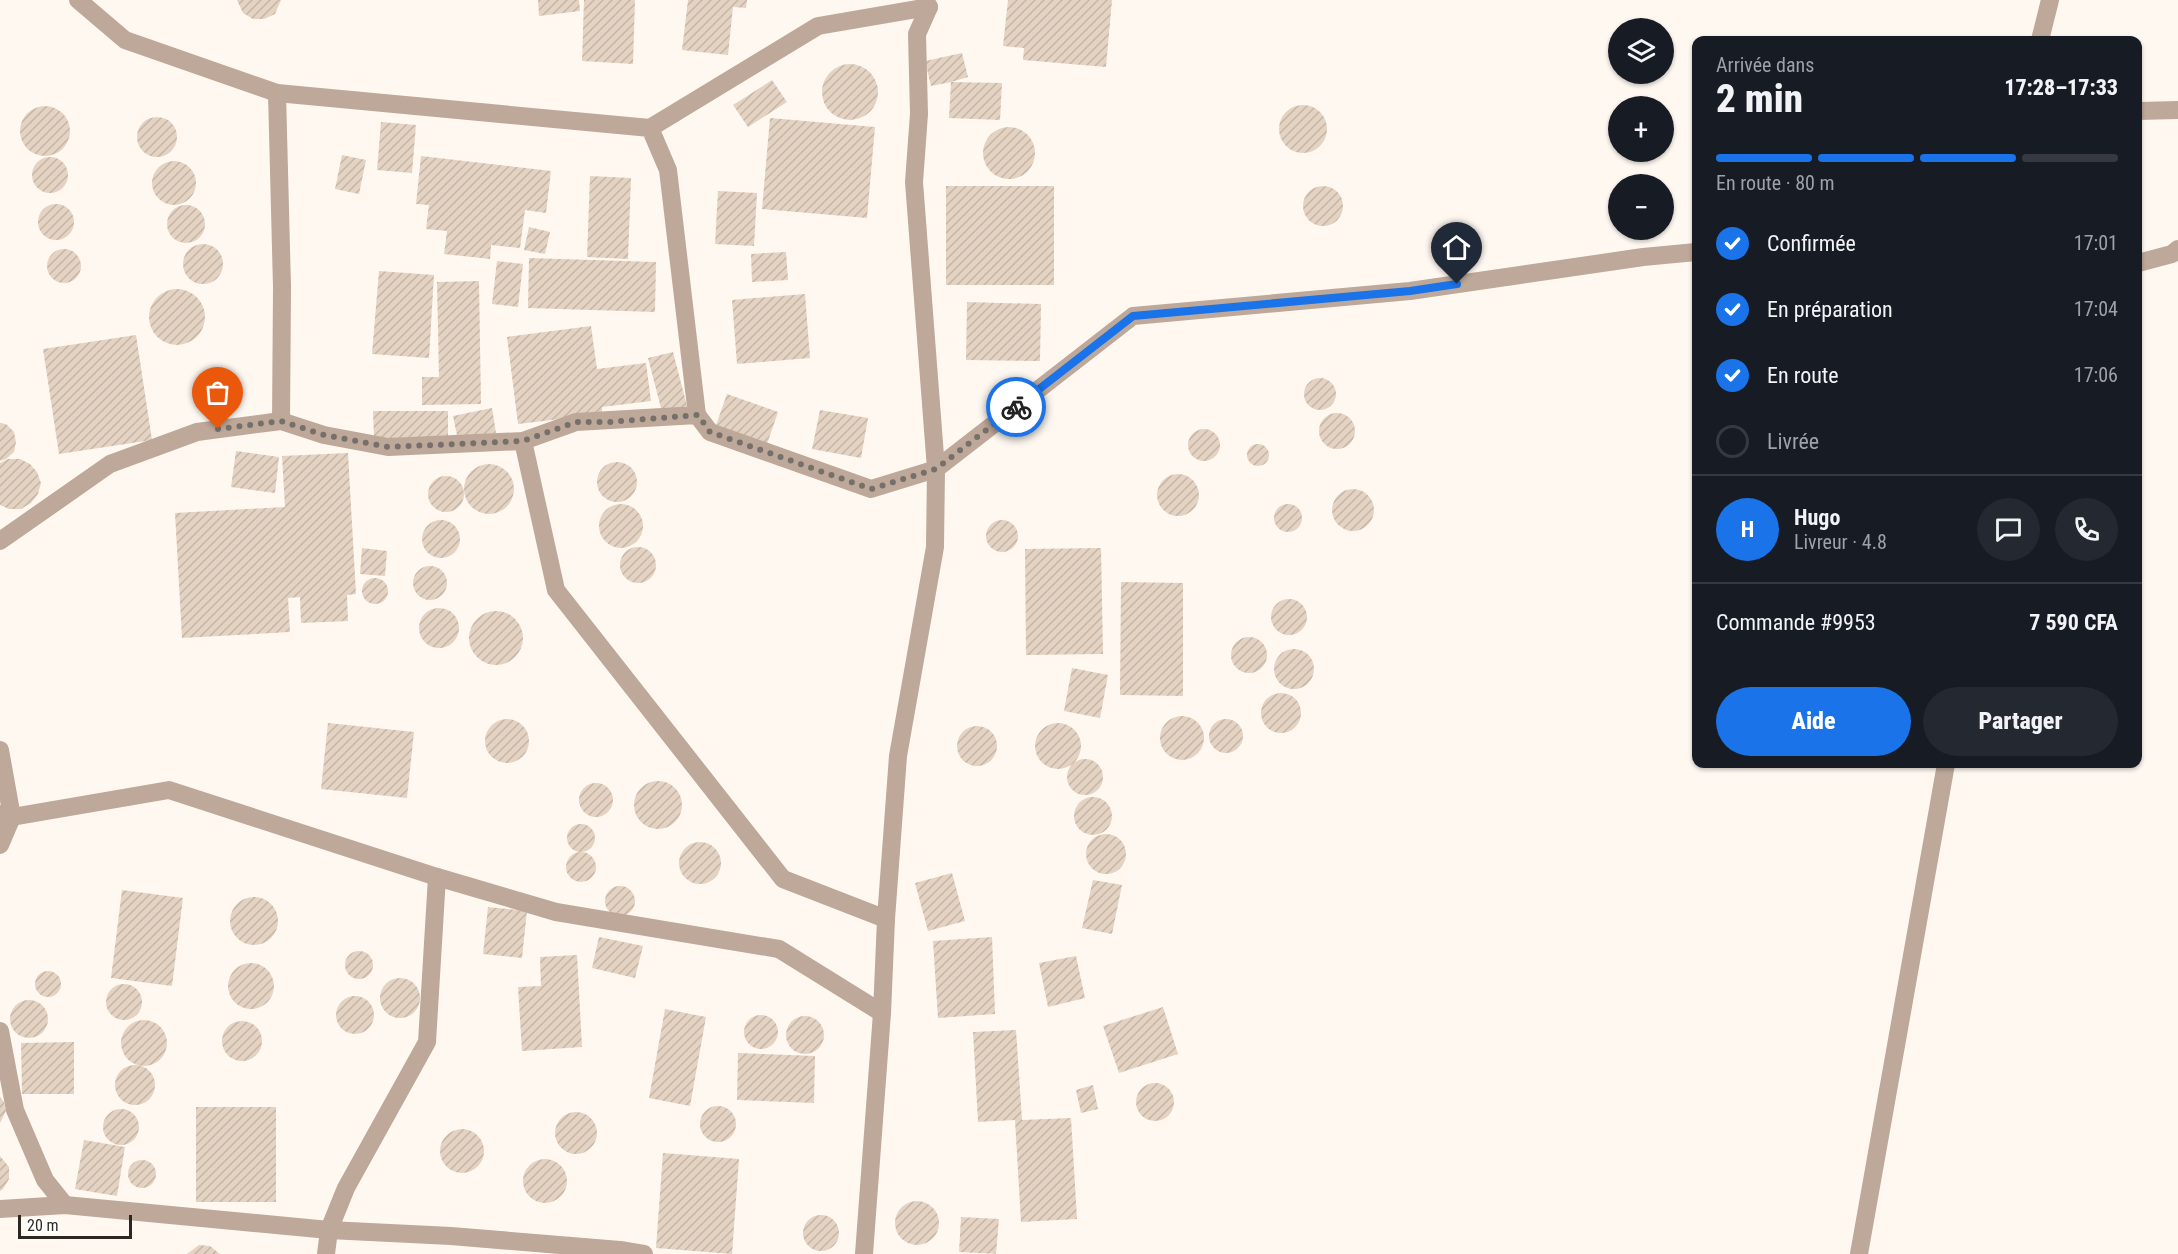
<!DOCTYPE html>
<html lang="fr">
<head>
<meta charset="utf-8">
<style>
  :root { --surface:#171b24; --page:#242831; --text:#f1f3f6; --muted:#9ea1a6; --line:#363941; --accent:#1a73e8 }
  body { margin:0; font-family:"Roboto Condensed",sans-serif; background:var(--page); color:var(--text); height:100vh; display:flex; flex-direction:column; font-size:22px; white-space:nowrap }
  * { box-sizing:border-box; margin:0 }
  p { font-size:20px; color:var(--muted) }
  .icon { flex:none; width:33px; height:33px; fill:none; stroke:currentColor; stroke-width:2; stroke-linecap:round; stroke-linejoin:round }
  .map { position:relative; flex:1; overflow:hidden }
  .details { position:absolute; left:1692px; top:36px; width:450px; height:732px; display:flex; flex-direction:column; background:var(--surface); border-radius:12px; box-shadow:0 2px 4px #0004 }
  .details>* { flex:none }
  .fabs { position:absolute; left:1608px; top:18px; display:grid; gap:12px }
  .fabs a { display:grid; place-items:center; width:66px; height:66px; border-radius:50%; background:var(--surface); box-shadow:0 2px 4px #0004; font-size:30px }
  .scale { position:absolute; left:18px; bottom:15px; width:114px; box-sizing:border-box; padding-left:6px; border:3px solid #2d2721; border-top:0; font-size:16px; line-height:21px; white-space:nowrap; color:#2d2721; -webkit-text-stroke:4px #fff; paint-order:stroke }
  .pin { position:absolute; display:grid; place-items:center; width:51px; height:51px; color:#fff; margin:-62px -26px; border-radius:50% 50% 50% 0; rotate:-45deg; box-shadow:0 0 6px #0007 }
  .pin .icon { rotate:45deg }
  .courier { position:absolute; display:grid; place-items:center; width:60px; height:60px; margin:-30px; border:4px solid #1a73e8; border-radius:50%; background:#fff; color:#222; box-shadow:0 2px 8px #0007 }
  .summary em { font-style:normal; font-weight:800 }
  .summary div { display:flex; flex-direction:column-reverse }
  .summary { display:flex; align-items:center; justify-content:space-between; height:102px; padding:0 24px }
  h1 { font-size:39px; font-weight:800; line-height:45px }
  .bar { display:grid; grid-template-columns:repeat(4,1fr); gap:9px 6px; align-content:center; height:72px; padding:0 24px }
  .bar i { height:8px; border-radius:4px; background:var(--line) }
  .bar .on { background:var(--accent) }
  .bar p { grid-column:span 4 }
  .line { display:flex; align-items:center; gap:15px; padding:0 24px; border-top:2px solid var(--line) }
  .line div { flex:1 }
  .round { display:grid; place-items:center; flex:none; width:63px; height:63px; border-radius:32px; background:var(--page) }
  ol { padding:0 24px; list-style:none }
  li { display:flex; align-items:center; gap:18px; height:66px }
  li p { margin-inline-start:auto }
  li .icon { padding:6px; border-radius:50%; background:var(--accent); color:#fff; stroke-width:4 }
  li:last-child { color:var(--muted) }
  li i { width:33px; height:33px; border:3px solid var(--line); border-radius:50% }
  .action { display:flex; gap:12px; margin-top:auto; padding:12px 24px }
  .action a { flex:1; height:69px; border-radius:36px; background:var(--accent); color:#fff; font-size:24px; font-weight:800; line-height:69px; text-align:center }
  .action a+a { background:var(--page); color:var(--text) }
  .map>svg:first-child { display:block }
</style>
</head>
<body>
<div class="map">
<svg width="2178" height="1254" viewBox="0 0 2178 1254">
  <defs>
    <pattern id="building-hatch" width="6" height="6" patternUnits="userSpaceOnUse" patternTransform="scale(1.5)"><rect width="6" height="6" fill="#e4d3c2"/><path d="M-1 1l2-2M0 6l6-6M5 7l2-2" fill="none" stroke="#c4b5a6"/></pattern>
  </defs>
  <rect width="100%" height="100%" fill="#fff8f1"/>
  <g fill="url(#building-hatch)">
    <path d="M237,0H281L275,14L264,19H253L243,13Z"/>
    <path d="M538,0H579L580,11L539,16Z"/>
    <path d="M584,0H635L633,64L582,61Z"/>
    <path d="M688,0H747L746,8L733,7L728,55L682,50Z"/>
    <path d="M1008,0H1112L1106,67L1023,60L1024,48L1003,46Z"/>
    <path d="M962,53L968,77L951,82L1002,83L1000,120L949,118L951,82L931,86L925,61Z"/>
    <circle cx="850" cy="92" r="28"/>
    <path d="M772,80L787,102L748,127L733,105Z"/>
    <circle cx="1303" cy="129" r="24"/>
    <circle cx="45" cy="131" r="25"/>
    <circle cx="157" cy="137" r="20"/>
    <path d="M770,118L875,127L867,218L762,209Z"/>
    <path d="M381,122L416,125L412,173L377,170Z"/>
    <circle cx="1009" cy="153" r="26"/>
    <path d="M342,155L366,160L359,194L335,189Z"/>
    <path d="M421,156L551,171L546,213L525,210L520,248L491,245L490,259L444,254L447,231L426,229L429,205L416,204Z"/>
    <circle cx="50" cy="175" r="18"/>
    <circle cx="174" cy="183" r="22"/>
    <path d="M590,176L631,178L628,259L587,257Z"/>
    <rect x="946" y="186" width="108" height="99"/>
    <circle cx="1323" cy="206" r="20"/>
    <path d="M718,191L757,193L754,246L715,244Z"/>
    <circle cx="56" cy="222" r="18"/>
    <circle cx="186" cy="224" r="19"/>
    <path d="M529,227L550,232L545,254L524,250Z"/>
    <circle cx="203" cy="264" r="20"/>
    <circle cx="64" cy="266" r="17"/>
    <path d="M786,252L788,280L752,282L751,254Z"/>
    <path d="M529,258L656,262L655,312L528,308Z"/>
    <path d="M497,261L523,264L518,307L492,304Z"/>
    <path d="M379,271L434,275L429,358L372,354Z"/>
    <path d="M479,281L481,404L422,405V377H439L437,282Z"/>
    <circle cx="177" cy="317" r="28"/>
    <path d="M805,294L810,358L737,364L732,300Z"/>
    <path d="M967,302L1041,304L1040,361L966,360Z"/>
    <path d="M591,326L597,369L646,363L651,401L602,407V414L518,424L507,337Z"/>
    <path d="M136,335L152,440L59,454L43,349Z"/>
    <path d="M673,352L687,406L662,412L648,358Z"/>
    <circle cx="1320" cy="394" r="16"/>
    <path d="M727,394L778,412L766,447L715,428Z"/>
    <path d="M492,408L496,433L458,440L453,416Z"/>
    <path d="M820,410L868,418L861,458L812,449Z"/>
    <path d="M373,411H448V438H374Z"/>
    <circle cx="1337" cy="431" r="18"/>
    <path d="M0,423L6,424L14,432L16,442L14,452L6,459L0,461Z"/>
    <circle cx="1204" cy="445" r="16"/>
    <circle cx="1258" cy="455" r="11"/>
    <path d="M236,451L279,457L275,493L231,487Z"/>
    <path d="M348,453L356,594L347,595L348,621L301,623L300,597L288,598L290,632L182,638L175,513L285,507L282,456Z"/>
    <path d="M8,459H20L30,464L37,472L41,483L38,494L31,503L21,509H9L0,505V463Z"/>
    <circle cx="617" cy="482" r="20"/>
    <circle cx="489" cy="489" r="25"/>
    <circle cx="1178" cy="495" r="21"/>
    <circle cx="446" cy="494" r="18"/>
    <circle cx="1353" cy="510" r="21"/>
    <circle cx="621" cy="526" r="22"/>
    <circle cx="1288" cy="518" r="14"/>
    <circle cx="441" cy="539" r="19"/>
    <circle cx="1002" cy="536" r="16"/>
    <circle cx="638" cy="565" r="18"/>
    <path d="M362,548L387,551L385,576L360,574Z"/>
    <path d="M1101,548L1103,654L1026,655L1025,549Z"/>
    <circle cx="430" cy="583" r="17"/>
    <circle cx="375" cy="591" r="13"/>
    <path d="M1121,582L1183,583V696L1120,695Z"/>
    <circle cx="1289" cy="617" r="18"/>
    <circle cx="439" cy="628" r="20"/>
    <circle cx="496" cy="638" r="27"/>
    <circle cx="1249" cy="655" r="18"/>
    <circle cx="1294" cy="669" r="20"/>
    <path d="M1072,668L1108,675L1100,718L1064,711Z"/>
    <circle cx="1281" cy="713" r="20"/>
    <circle cx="1182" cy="738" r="22"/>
    <circle cx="507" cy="741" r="22"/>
    <circle cx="1226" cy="736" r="17"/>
    <circle cx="1058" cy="746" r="23"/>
    <path d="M328,723L414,732L407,798L321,789Z"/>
    <circle cx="977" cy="746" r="20"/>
    <circle cx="1085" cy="777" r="18"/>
    <circle cx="658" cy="805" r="24"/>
    <circle cx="596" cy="800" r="17"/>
    <circle cx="1093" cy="816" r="19"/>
    <circle cx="581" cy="838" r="14"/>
    <circle cx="1106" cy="854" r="20"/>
    <circle cx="700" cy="863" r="21"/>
    <circle cx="581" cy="867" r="15"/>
    <path d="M952,873L965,921L928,931L915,883Z"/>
    <path d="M1093,880L1122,885L1112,934L1082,928Z"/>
    <circle cx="620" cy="901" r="15"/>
    <path d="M122,890L183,898L172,986L111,978Z"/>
    <circle cx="254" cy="921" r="24"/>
    <path d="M488,907L527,911L522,958L483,954Z"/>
    <path d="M599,937L643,946L635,978L592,968Z"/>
    <path d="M992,937L995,1014L938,1018L933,941Z"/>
    <circle cx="359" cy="965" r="14"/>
    <path d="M577,955L582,1047L522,1051L518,987L541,986L540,957Z"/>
    <path d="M1076,956L1085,998L1048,1007L1039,963Z"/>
    <circle cx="251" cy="986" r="23"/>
    <circle cx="48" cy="984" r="13"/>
    <circle cx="400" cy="998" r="20"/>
    <circle cx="124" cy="1002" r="18"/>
    <circle cx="355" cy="1015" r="19"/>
    <circle cx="29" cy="1019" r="19"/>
    <path d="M1163,1007L1178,1054L1119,1073L1103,1026Z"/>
    <path d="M665,1009L706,1017L690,1106L649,1098Z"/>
    <circle cx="761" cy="1032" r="17"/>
    <circle cx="805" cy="1035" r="19"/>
    <circle cx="144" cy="1043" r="23"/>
    <circle cx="242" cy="1041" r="20"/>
    <path d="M1016,1030L1022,1120L1071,1118L1077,1219L1021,1222L1015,1120L978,1122L973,1032Z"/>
    <path d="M74,1042V1094H22L21,1043Z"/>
    <path d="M738,1053L815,1056L814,1103L737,1100Z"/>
    <circle cx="135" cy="1085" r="20"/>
    <circle cx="1155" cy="1102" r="19"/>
    <path d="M1093,1085L1098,1109L1081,1113L1076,1090Z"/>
    <path d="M0,1097L4,1102L6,1111L0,1123Z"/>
    <circle cx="718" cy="1124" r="18"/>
    <rect x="196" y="1107" width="80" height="95"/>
    <circle cx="121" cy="1127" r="18"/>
    <circle cx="576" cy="1133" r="21"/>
    <circle cx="462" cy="1151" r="22"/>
    <path d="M84,1140L125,1147L117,1196L75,1189Z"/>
    <path d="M663,1153L739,1159L732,1254L656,1248Z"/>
    <path d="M0,1156L9,1167V1179L3,1189L0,1191Z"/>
    <circle cx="545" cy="1181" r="22"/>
    <circle cx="142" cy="1174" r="14"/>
    <circle cx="917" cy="1223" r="22"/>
    <circle cx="821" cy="1233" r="18"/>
    <path d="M961,1217L999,1219L996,1254L959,1252Z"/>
    <path d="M199,1245L210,1246L220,1254H187Z"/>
  </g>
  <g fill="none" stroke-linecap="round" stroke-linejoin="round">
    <g stroke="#bea899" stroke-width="18">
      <path d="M78,0L125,40L277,93L282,287L281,421"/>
      <path d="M2040,40L2050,0"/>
      <path d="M277,93L650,128L668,170L697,415"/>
      <path d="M2138,111L2178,110"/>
      <path d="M650,128L818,26L929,7"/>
      <path d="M2138,263L2172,254L2178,249"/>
      <path d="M523,441L556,590L783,879L886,919"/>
      <path d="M0,541L110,464L197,432L281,421L324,435L388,447L523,441L576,422L697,415L710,432L871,489L936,469L914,182L919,114L917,34L929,7L925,0"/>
      <path d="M0,750L12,817L0,845"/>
      <path d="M0,814L12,817L169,790L437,877L556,912L779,949L882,1013"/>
      <path d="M0,1031L15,1110L45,1180L65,1205"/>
      <path d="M0,1209L65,1205L329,1230L451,1236L620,1250L644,1254"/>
      <path d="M326,1254L329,1230L346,1188L427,1042L437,877"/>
      <path d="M864,1254L882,1013L886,919L898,756L935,547L936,469L1133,316L1410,291L1643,257L1696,252"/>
      <path d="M1859,1254L1946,764"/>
    </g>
  </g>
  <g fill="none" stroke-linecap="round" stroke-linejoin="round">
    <path stroke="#76706a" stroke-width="6" stroke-dasharray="0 10.8" d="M218,429L281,421L324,435L388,447L523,441L576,422H609L698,415L710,432L871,489L936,469L1016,407"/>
    <path stroke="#1a73e8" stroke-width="8" d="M1016,407L1133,316L1410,291L1457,284"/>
  </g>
</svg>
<div class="fabs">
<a><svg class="icon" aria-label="layers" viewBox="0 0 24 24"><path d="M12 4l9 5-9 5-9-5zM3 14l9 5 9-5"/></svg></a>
<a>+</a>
<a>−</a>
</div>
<div class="scale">20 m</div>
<div class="pin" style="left:218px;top:429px;background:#ea580c"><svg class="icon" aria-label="bag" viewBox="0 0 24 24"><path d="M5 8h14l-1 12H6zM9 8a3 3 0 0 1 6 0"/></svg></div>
<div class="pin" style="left:1457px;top:284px;background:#1f2937"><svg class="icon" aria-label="home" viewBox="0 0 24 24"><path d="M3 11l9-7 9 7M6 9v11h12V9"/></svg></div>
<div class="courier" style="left:1016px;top:407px"><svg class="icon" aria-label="bike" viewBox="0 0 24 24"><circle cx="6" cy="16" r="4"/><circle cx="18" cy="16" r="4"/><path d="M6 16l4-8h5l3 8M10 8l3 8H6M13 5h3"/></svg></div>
<section class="details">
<div class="summary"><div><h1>2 min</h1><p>Arrivée dans</p></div><em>17:28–17:33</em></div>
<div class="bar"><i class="on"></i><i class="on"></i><i class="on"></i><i></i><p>En route · 80 m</p></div>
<ol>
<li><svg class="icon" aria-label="check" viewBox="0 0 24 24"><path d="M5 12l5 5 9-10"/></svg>Confirmée<p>17:01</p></li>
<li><svg class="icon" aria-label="check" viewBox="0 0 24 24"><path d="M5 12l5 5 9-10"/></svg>En préparation<p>17:04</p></li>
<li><svg class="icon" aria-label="check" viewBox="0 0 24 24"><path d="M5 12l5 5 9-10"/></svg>En route<p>17:06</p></li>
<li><i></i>Livrée</li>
</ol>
<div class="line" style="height:108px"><b class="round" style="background:var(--accent);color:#fff">H</b><div><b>Hugo</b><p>Livreur · 4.8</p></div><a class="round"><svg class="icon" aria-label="chat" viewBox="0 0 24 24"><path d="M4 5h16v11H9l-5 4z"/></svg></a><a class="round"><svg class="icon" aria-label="phone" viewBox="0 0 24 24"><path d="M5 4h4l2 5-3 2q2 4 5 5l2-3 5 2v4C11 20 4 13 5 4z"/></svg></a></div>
<div class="line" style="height:78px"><div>Commande #9953</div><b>7 590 CFA</b></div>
<div class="action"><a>Aide</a><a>Partager</a></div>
</section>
</div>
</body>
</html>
